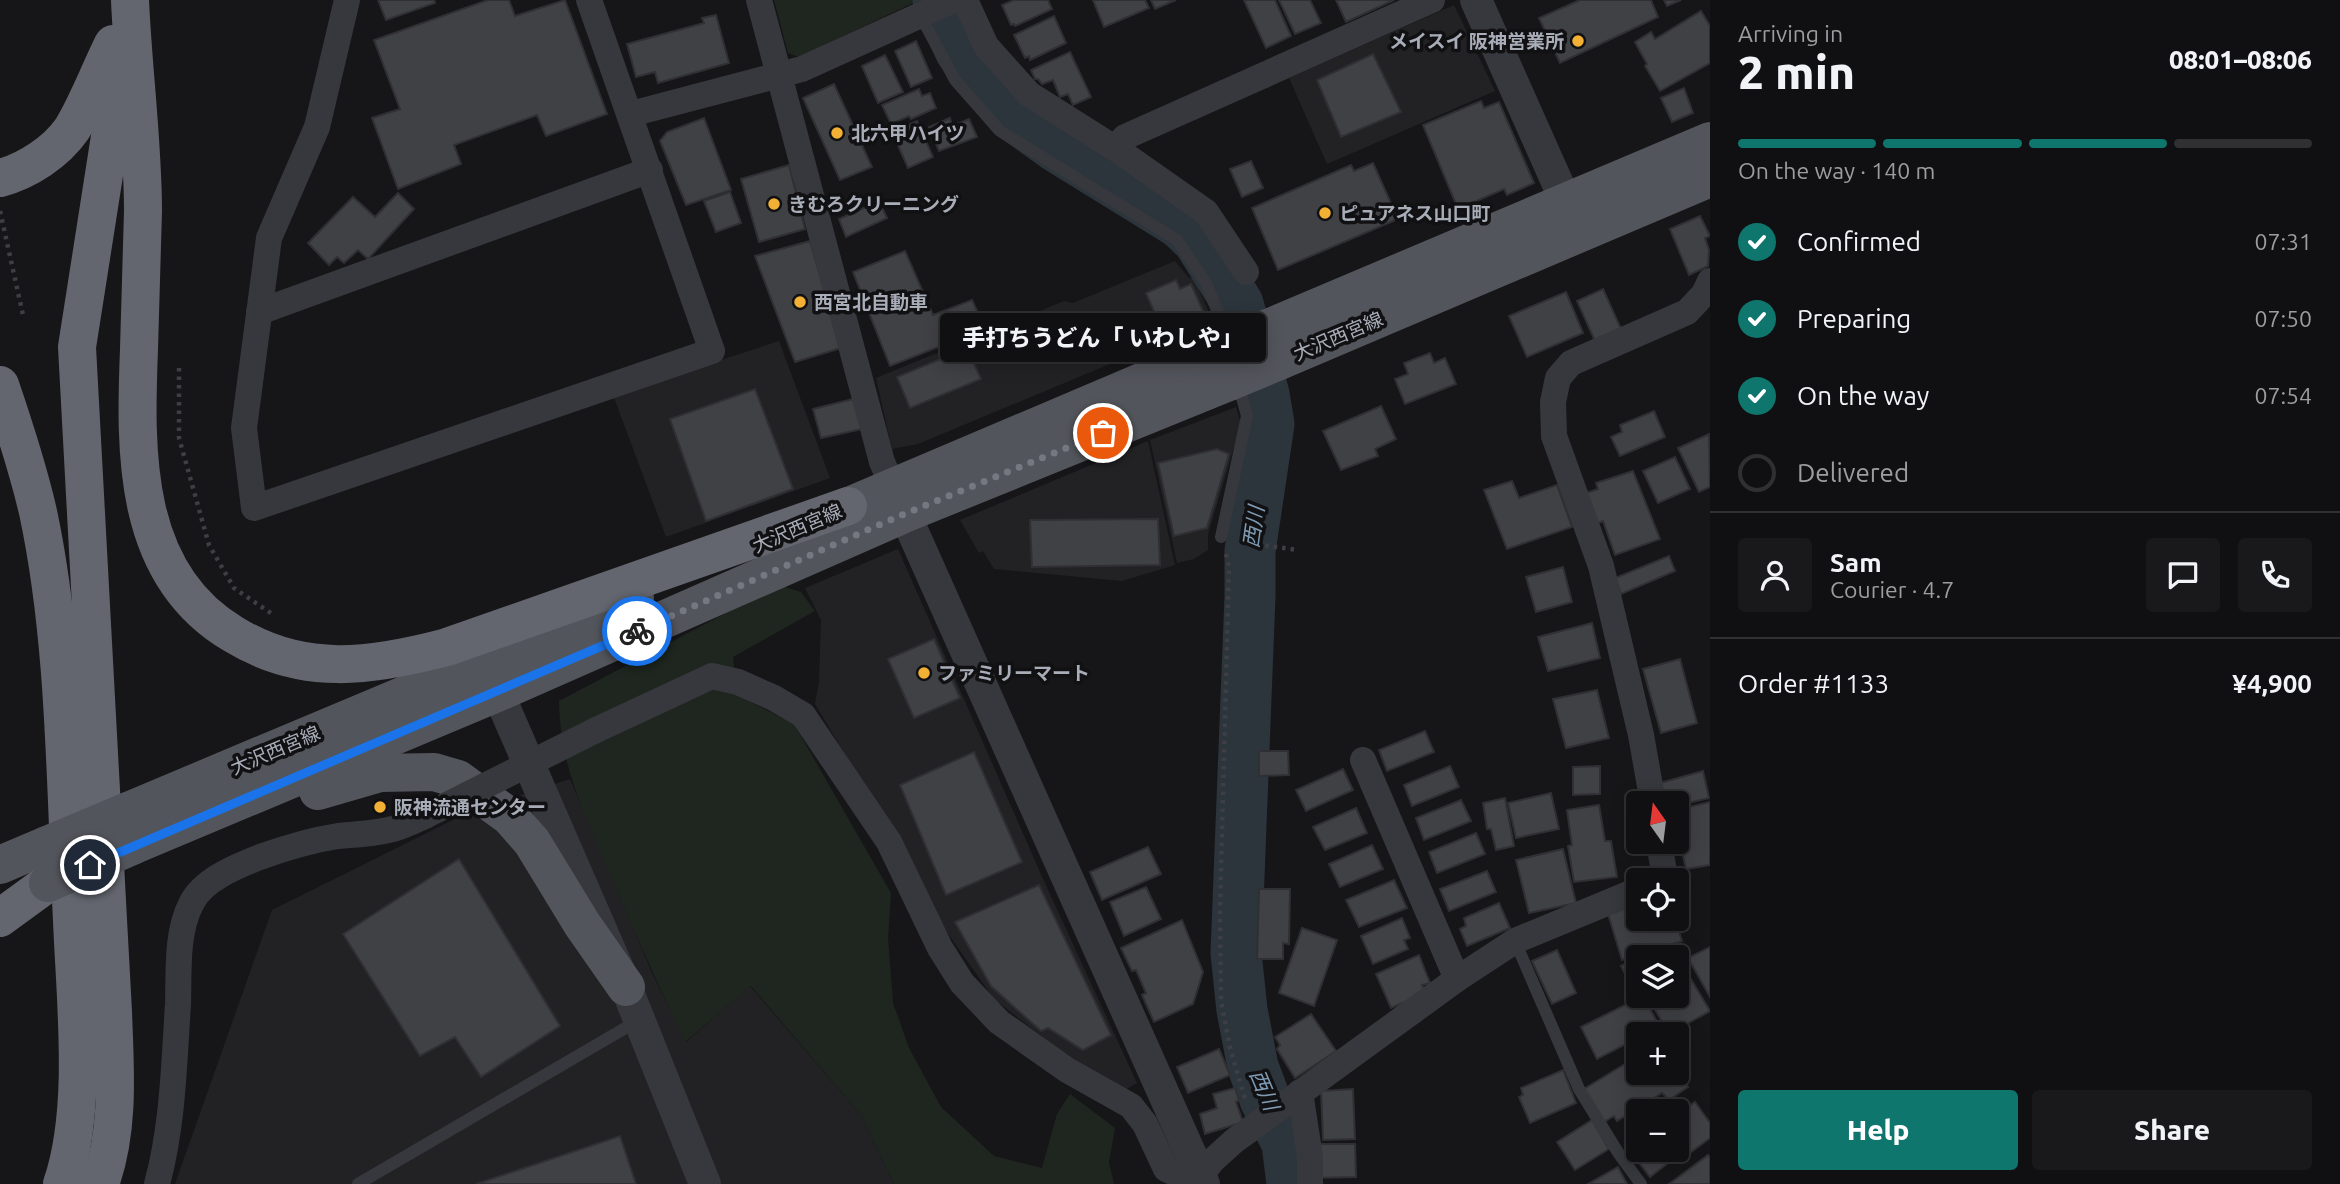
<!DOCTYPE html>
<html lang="en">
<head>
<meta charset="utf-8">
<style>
  :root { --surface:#101012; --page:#19191b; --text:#f1f3f6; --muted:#9c9d9f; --line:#303032; --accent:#0f766e }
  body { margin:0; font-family:Ubuntu,"Noto Sans JP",sans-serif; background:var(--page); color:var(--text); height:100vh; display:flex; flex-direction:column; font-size:26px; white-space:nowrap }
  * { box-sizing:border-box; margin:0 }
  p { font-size:23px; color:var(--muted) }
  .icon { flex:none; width:38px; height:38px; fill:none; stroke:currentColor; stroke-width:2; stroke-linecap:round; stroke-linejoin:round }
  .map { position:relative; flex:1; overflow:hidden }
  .panel { display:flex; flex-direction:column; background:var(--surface); width:630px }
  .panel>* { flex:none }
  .needle { width:46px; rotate:346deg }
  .fabs { position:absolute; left:1626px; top:791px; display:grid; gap:14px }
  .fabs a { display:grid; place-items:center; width:63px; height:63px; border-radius:7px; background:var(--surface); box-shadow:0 4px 18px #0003,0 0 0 2px var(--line); font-size:35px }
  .pin { position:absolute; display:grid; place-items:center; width:60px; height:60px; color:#fff; margin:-30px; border:4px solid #fff; border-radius:50%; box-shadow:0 2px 7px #0007 }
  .courier { position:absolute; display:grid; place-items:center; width:70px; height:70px; margin:-35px; border:5px solid #1a73e8; border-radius:50%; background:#fff; color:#222; box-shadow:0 2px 9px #0007 }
  .bubble { position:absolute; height:49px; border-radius:7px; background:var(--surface); box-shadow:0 4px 18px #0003,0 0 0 2px var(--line); font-size:23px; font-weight:800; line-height:49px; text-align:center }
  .head em { font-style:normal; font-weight:800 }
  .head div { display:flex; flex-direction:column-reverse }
  .head { display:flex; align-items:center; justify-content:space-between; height:119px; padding:0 28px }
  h1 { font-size:46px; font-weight:800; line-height:52px }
  .bar { display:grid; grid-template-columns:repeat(4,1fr); gap:10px 7px; align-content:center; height:84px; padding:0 28px }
  .bar i { height:9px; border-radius:5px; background:var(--line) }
  .bar .selected { background:var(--accent) }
  .bar p { grid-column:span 4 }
  .line { display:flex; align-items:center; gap:18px; padding:0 28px; border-top:2px solid var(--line) }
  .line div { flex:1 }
  .round { display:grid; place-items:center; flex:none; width:74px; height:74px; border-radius:7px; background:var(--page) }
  ol { padding:0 28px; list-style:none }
  li { display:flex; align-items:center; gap:21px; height:77px }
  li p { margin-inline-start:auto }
  li .icon { padding:7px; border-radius:50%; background:var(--accent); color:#fff; stroke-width:4 }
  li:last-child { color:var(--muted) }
  li i { width:38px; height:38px; border:4px solid var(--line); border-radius:50% }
  .button { display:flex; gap:14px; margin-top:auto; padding:14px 28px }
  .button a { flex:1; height:80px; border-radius:7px; background:var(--accent); color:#fff; font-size:28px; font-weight:800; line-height:80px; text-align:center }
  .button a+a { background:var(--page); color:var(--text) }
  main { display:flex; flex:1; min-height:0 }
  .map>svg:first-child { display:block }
</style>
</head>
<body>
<main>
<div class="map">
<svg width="1710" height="1184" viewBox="0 0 1710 1184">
  <rect width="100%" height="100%" fill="#161618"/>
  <g fill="#222225">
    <path d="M1454,5L1495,91L1327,164L1289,78Z"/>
    <path d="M1175,261L1189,278L1193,277L1213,321L918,444L892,449L876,378L1064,301L1073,303Z"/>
    <path d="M779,341L830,478L666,537L613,395Z"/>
    <path d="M1236,407L1241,424L1208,534V550L1194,559L1177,563L1150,440Z"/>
    <path d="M1148,441L1175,565L1122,581L994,569L983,551L979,553L960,520Z"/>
    <path d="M898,549L1043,879L1137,1083L1125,1090L1067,1056L994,999L941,924L893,835L815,704L819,682L821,620L805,588Z"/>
    <path d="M570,779L652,973L686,1042L750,986L861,1115L894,1184H175L272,910L473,810Z"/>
  </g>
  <g fill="#1e261f">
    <path d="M774,0H915V2L799,57L788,53Z"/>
    <path d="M779,585L801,592L815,611L733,657L737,695L794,724L891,893L888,938L893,1003L909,1048L941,1107L994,1156L1042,1168L1057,1114L1070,1094L1115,1128L1109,1162L1114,1184H894L861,1115L751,986L685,1042C659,987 634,931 610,875C585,814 560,768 559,701Z"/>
  </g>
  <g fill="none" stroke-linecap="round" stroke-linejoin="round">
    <path stroke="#2c353c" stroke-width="51" d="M938,0L960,50L1011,114L1057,147L1180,223L1198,240L1238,304L1264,394L1269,424L1250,551V596L1236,953L1242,1010L1253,1067L1265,1099L1287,1143L1292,1184"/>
  </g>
  <g fill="#404145" stroke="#303034" stroke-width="2">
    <path d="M378,0H434L435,3L386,20Z"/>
    <path d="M488,0H509L515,16L565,0L607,114L546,136L537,115L454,145L461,164L398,189L372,118L400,109L374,40Z"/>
    <path d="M1014,0H1048L1052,9L1015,26L1014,24L1011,25L1002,5Z"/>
    <path d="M1093,0H1145L1149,8L1104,27Z"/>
    <path d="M1151,0H1176L1155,9Z"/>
    <path d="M1244,0H1275L1291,36L1266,48Z"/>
    <path d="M1279,0H1310L1321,23L1295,34Z"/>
    <path d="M1336,0H1394L1346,22Z"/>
    <path d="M1580,0H1651L1658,17L1560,63L1539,18Z"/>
    <path d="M1664,0H1681L1667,6Z"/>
    <path d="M1701,11L1710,26V63L1660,91L1645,66L1647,64L1635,42L1651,32L1655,39Z"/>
    <path d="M716,15L729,63L658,83L655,72L636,77L627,44L704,23L702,18Z"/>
    <path d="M1054,16L1066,43L1030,60L1029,56L1025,58L1014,35Z"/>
    <path d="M916,41L932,78L911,87L895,51Z"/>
    <path d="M1070,52L1091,97L1073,105L1068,94L1060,97L1053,80L1042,84L1038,79H1035L1031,70Z"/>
    <path d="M1373,54L1401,112L1341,137L1317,80Z"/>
    <path d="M885,55L903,92L878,103L862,66Z"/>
    <path d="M834,84L872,167L840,180L803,98Z"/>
    <path d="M1684,88L1693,113L1672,122L1661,98Z"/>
    <path d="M919,89L922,96L930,93L936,108L911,119L909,116L891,124L882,105Z"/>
    <path d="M1481,101L1484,108L1499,102L1534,183L1507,195L1504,189L1458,209L1423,125Z"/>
    <path d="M704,118L731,190L686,205L660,141L667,132Z"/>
    <path d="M950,118L952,126L969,119L977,137L939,151L929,127Z"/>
    <path d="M917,121L933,157L908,168L892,132Z"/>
    <path d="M1251,161L1263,188L1242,197L1230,169Z"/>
    <path d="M1373,163L1398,219L1278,270L1252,208L1351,165L1354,171Z"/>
    <path d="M789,165L805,229L759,242L741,179Z"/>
    <path d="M730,192L741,223L716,232L704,201Z"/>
    <path d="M398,193L414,209L368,259L358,250L344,263L337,257L329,265L308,243L353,197L375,217Z"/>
    <path d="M879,201L887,218L846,237L839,219Z"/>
    <path d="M1700,216L1710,236L1705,238L1709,250L1708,266L1689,275L1670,229Z"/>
    <path d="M810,241L841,348L795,362L755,256Z"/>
    <path d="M905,251L933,315L972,300L980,317L983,316L987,328L890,366L853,272Z"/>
    <path d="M1176,280L1180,289L1191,284L1207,320L1165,337L1146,293Z"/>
    <path d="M1603,289L1621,329L1595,341L1577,301Z"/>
    <path d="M1566,292L1583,333L1527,357L1509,316Z"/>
    <path d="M967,348L981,379L910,408L897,377Z"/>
    <path d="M1430,353L1434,363L1445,358L1456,384L1405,404L1395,379L1408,374L1404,363Z"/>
    <path d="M755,389L793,489L706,521L670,419Z"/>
    <path d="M853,399L862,429L821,438L813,409Z"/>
    <path d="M1381,406L1396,439L1375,449L1378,456L1341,470L1323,431Z"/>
    <path d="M1654,411L1665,437L1620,456L1611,437L1622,432L1620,425Z"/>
    <path d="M1709,434L1710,487L1699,492L1678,448Z"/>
    <path d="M1217,449L1229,454L1207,528L1174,536L1158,463Z"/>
    <path d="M1675,457L1690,489L1658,503L1643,471Z"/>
    <path d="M1633,471L1660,539L1615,555L1603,521L1598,523L1586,493L1598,489L1596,483Z"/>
    <path d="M1512,481L1519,498L1557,485L1572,527L1507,549L1484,490Z"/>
    <path d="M1158,519L1160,565L1032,567L1030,520Z"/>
    <path d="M1669,556L1675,571L1621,594L1615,578Z"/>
    <path d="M1563,567L1572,602L1536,612L1526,577Z"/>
    <path d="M1592,623L1600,658L1548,671L1538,637Z"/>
    <path d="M934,639L960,698L914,718L888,659Z"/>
    <path d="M1680,659L1697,723L1661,733L1643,669Z"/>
    <path d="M1597,690L1609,738L1566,748L1553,699Z"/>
    <path d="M1425,731L1434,752L1387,771L1379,750Z"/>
    <path d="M1259,751H1288L1289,775L1259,776Z"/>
    <path d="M974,752L1022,862L946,895L900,785Z"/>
    <path d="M1450,766L1459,787L1412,806L1404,785Z"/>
    <path d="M1600,766V794L1573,795V767Z"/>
    <path d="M1343,769L1353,790L1306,811L1296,790Z"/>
    <path d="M1703,771L1709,798L1676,806V803H1665L1660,783Z"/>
    <path d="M1551,793L1559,829L1516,838L1508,803Z"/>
    <path d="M1505,798L1514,846L1496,850L1491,829H1487L1483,803Z"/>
    <path d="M1461,800L1471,821L1424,840L1416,818Z"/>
    <path d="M1710,802V865L1686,869L1676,824V810Z"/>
    <path d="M1599,805L1605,841H1611L1617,877L1574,882L1568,846L1572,845L1567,810Z"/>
    <path d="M1356,808L1367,833L1325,850L1313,827Z"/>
    <path d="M1476,833L1485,854L1437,873L1429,852Z"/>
    <path d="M1372,845L1383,869L1340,887L1329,864Z"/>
    <path d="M1148,847L1161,874L1102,900L1090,872Z"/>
    <path d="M1563,849L1576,903L1529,913L1516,860Z"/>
    <path d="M459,859L560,1026L481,1077L455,1037L420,1056L343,934Z"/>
    <path d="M1487,871L1496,892L1449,911L1440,889Z"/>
    <path d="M1394,880L1407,908L1359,927L1346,900Z"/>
    <path d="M1039,885L1111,1035L1083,1050L1048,1028L1041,1031L991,986L955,922Z"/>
    <path d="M1146,887L1161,919L1124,936L1110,902Z"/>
    <path d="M1259,889H1290L1289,944L1283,943V959H1257Z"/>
    <path d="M1499,903L1510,928L1467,946L1460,929L1466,926L1464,918Z"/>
    <path d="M1638,904V919H1671L1673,923L1676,921L1682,941L1622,960L1608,914Z"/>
    <path d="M1402,918L1410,938L1404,940L1408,949L1373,964L1361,936Z"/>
    <path d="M1182,920L1203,972L1193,1004L1154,1022L1142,995L1146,993L1136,970L1132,971L1121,948Z"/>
    <path d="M1302,928L1337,940L1314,1006L1279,993Z"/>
    <path d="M1710,947V997L1688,958Z"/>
    <path d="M1557,950L1576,993L1552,1004L1532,961Z"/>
    <path d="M1419,955L1430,983L1422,985L1426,993L1391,1008L1376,974Z"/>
    <path d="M1638,958V980L1630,984L1621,966Z"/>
    <path d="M1680,961L1710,1011L1669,1034L1647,996H1676V963Z"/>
    <path d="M1643,996L1664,1034H1638V1038L1597,1059L1581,1027Z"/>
    <path d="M1311,1014L1336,1051L1295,1078L1277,1049L1280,1045L1275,1037Z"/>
    <path d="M1219,1049L1230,1075L1188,1093L1177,1067Z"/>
    <path d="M1676,1049L1687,1065L1676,1071Z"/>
    <path d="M1638,1056V1073L1674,1074L1678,1071L1688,1087L1669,1100L1662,1093L1617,1121L1614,1116L1604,1122L1584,1089Z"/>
    <path d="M1563,1070L1576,1103L1530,1123L1519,1097L1523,1095L1521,1088Z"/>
    <path d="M1235,1088L1239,1100L1236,1102L1243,1122L1205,1134L1200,1114L1217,1108L1213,1094Z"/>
    <path d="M1353,1089L1355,1139L1323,1140L1321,1091Z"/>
    <path d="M1695,1102L1710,1123V1138L1690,1153L1676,1136V1116Z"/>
    <path d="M1592,1120L1609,1149L1575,1170L1557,1142Z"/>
    <path d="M620,1136L636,1184H476Z"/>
    <path d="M1315,1144H1355L1356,1177L1314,1178Z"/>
    <path d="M1638,1146V1150H1676V1148L1681,1153L1650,1177L1630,1151Z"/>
    <path d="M1708,1155L1710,1158V1184H1669Z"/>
    <path d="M1618,1167L1627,1184H1588Z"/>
  </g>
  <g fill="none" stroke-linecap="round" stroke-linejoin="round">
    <g stroke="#3d3f44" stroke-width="4.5" stroke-dasharray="3.5 5" stroke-linecap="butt">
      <path d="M0,211L23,315"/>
      <path d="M179,368V438L209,545L234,588L275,616"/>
      <path d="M1240,542L1298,550"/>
      <path d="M1226,554L1229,566L1220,910L1221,1000L1230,1048L1246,1102"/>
    </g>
    <g stroke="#37383d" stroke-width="12">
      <path d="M920,15L955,80L1000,131L1177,240L1206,283L1219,315L1227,342"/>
      <path d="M1221,537L1247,416L1238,383"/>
      <path d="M1515,941L1579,1089L1619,1154L1641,1184"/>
      <path d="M358,1184L639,1020"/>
    </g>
    <g stroke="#37383d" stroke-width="26">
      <path d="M347,0L317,127L269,238L244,428L254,508L712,351L589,0"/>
      <path d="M759,0L882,462L893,487"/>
      <path d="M965,0L986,46L1029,94L1119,151L1206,212L1246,272"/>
      <path d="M631,114L802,69L954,0"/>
      <path d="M1115,148L1125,137L1432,0"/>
      <path d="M259,312L650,170"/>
      <path d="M594,731L712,676L738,682L774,698L803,715L889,842L940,948L962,983L999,1022L1067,1070L1131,1106L1145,1124L1166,1169L1181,1176H1200"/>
      <path d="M1363,760L1457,979"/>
      <path d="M1653,803L1641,735L1601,566L1554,436L1553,402L1558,378L1571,363L1687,312L1704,294L1710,281"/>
      <path d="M1659,842L1665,878L1660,880"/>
      <path d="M1300,1092L1310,1157V1184"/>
      <path d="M157,1184C173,1125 174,1064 178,1004C179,973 176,933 191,904C202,880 237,866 260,857C285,848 312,840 338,836C357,834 377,834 396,828C406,825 416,820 425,816"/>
      <path d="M1194,1184L1212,1161L1234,1141L1457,979L1515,941L1638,890"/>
    </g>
    <g stroke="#37383d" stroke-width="32">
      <path d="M1476,0L1566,202"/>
      <path d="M895,492L1204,1184"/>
      <path d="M488,670L626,987L705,1184"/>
    </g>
    <g stroke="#53555c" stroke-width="38">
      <path d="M1268,328L1710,141"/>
      <path d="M1277,362L1710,178"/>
      <path d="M816,520L1221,348"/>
      <path d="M318,791L380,773L434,772L458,779L510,817L532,842L582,924L626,987"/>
      <path d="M128,811L635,598"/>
      <path d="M132,846L497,693L904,514L1229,382"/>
      <path d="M0,865L47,845"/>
    </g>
    <g stroke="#63666e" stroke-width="38">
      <path d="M130,0C133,70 143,142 143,211C142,257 140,303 139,349C135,452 132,574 233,634C303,677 371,667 447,647L848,506"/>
      <path d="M0,178C27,171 56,152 72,129C87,105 100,70 113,44"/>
      <path d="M0,385C14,426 28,469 38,512C66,643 65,786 72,920C75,1000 88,1108 62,1184"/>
      <path d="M0,918L48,883"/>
      <path d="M100,1184C120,1129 115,1069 113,1012L77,347L119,79"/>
    </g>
    <path stroke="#37383d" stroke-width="26" d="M425,816L594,731"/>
    <g stroke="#53555c" stroke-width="38">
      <path d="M1221,348L1268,328"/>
      <path d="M1229,382L1277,362"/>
      <path d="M47,845L128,811"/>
      <path d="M48,883L132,846"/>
    </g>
  </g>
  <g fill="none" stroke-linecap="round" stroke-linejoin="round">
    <path stroke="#757880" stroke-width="7" stroke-dasharray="0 12.6" d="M637,631L904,514L1103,433"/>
    <path stroke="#1a73e8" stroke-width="9" d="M90,865L637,631"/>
  </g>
  <g fill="#f2b134" stroke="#111113" stroke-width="2.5">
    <circle cx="1578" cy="41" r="7"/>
    <circle cx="837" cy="133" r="7"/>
    <circle cx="774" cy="204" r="7"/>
    <circle cx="1325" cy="213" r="7"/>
    <circle cx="800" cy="302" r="7"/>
    <circle cx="924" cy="673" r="7"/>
    <circle cx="380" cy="807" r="7"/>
  </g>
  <g text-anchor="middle" stroke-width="7" stroke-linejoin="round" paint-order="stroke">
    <g font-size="19" font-weight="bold" fill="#a8adb8" stroke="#111113" text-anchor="start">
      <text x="1564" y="48" text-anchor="end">メイスイ 阪神営業所</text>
      <text x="851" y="140">北六甲ハイツ</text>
      <text x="788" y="211">きむろクリーニング</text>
      <text x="1339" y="220">ピュアネス山口町</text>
      <text x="814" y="309">西宮北自動車</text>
      <text x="938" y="680">ファミリーマート</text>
      <text x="394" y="814">阪神流通センター</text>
    </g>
    <g font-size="19" fill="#a8adb8" stroke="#111113">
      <text transform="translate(1338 336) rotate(-23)" y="7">大沢西宮線</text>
      <text transform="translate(797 528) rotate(-23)" y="7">大沢西宮線</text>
      <text transform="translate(275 750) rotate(-23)" y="7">大沢西宮線</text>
    </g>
    <g font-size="21" font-style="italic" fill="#7f9bb3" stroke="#111113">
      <text transform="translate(1254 527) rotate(-82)" y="7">西川</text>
      <text transform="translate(1264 1090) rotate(67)" y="7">西川</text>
    </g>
  </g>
</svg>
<div class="fabs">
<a><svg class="needle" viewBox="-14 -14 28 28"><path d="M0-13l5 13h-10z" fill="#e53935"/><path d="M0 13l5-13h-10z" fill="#9c9d9f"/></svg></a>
<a><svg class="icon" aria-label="locate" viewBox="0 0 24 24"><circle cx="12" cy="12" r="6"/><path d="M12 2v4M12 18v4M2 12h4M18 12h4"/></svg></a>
<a><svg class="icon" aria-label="layers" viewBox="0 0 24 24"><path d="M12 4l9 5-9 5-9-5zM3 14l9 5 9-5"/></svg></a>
<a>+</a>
<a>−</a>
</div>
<div class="pin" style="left:1103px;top:433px;background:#ea580c"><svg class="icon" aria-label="bag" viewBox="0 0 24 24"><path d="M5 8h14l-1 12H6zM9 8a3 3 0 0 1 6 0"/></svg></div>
<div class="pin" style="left:90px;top:865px;background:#1f2937"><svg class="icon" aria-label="home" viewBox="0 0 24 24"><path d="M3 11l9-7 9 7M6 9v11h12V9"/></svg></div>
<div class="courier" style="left:637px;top:631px"><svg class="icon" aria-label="bike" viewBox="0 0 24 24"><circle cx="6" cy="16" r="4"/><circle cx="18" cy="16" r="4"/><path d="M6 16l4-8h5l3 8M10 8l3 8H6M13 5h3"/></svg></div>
<div class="bubble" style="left:940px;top:313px;width:326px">手打ちうどん「 いわしや」</div>
</div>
<section class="panel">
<div class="head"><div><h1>2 min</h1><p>Arriving in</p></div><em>08:01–08:06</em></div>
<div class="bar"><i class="selected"></i><i class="selected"></i><i class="selected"></i><i></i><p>On the way · 140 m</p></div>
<ol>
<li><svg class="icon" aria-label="check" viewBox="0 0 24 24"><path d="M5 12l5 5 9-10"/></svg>Confirmed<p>07:31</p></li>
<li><svg class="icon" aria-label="check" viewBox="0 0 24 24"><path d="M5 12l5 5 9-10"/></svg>Preparing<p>07:50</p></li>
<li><svg class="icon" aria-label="check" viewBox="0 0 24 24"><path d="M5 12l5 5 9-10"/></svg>On the way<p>07:54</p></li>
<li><i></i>Delivered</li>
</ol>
<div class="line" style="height:126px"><a class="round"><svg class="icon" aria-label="person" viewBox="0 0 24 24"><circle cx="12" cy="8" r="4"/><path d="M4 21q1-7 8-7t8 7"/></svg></a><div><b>Sam</b><p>Courier · 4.7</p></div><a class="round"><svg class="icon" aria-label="chat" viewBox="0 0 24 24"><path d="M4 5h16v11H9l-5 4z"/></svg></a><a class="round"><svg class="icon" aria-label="phone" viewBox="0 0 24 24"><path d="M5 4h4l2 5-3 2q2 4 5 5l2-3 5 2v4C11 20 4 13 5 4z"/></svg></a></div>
<div class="line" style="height:91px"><div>Order #1133</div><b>¥4,900</b></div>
<div class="button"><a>Help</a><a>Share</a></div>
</section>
</main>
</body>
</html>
